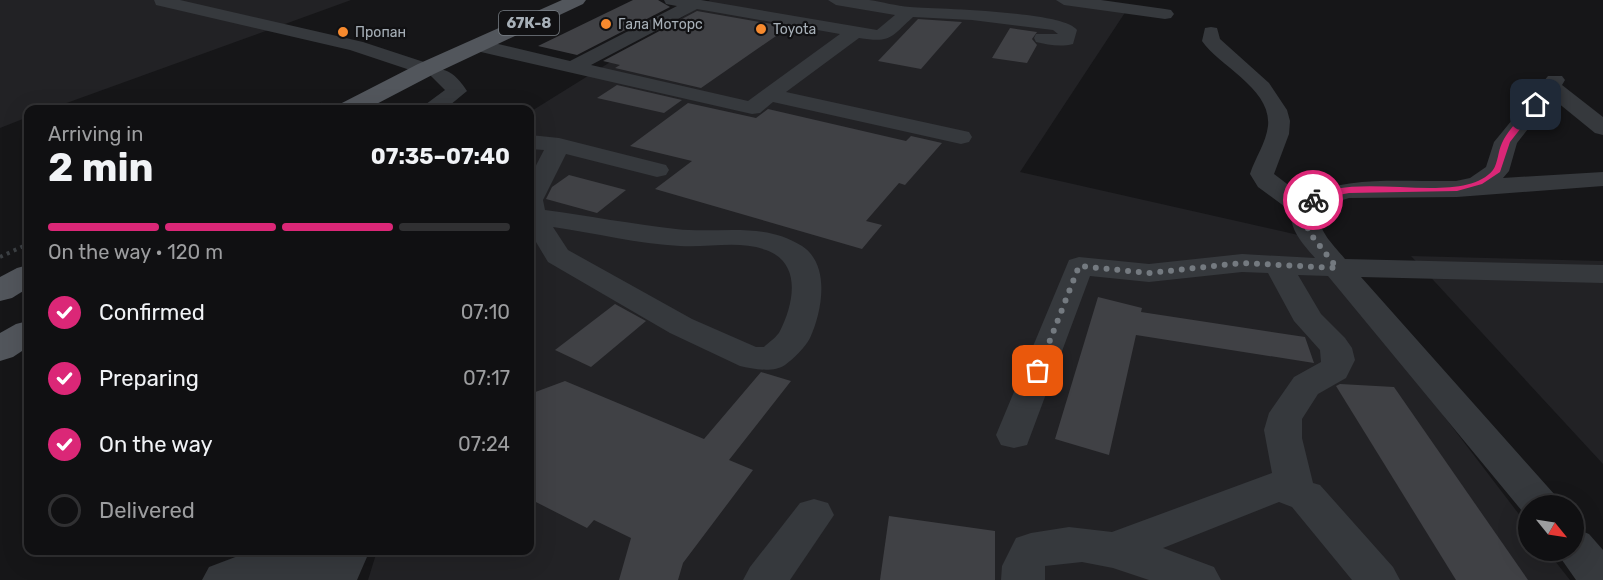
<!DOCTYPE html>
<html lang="en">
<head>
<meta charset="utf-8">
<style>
  :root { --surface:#101012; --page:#19191b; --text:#f1f3f6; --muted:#9c9d9f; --line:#303032; --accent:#db2777 }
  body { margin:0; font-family:Rubik,sans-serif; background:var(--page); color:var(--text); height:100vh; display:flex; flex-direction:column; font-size:22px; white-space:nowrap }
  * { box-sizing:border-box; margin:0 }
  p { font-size:20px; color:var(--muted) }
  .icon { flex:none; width:33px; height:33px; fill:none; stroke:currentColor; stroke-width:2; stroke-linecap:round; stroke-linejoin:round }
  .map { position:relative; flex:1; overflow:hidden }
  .drawer { position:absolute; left:24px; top:105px; width:510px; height:450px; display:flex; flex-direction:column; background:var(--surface); border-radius:12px; box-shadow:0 6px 24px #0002,0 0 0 2px var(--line) }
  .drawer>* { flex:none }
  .needle { width:39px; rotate:120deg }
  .fabs { position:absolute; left:1518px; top:495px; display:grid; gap:12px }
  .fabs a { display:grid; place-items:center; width:66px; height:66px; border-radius:50%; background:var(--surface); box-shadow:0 6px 24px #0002,0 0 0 2px var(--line); font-size:30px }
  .pin { position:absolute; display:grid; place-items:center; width:51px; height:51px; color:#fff; margin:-26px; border-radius:12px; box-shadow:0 3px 9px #0006 }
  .courier { position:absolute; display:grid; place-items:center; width:60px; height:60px; margin:-30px; border:4px solid #db2777; border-radius:50%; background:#fff; color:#222; box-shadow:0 2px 8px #0007 }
  .summary em { font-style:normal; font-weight:700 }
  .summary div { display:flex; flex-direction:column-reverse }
  .summary { display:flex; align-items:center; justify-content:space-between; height:102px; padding:0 24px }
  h1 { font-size:39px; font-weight:700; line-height:45px }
  .bar { display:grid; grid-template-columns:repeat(4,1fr); gap:9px 6px; align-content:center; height:72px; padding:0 24px }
  .bar i { height:8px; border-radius:4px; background:var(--line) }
  .bar .current { background:var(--accent) }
  .bar p { grid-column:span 4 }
  ol { padding:0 24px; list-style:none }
  li { display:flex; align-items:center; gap:18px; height:66px }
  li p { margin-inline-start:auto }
  li .icon { padding:6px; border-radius:50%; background:var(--accent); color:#fff; stroke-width:4 }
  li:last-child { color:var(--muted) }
  li i { width:33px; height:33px; border:3px solid var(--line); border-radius:50% }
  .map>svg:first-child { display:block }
</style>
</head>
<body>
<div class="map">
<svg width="1603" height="580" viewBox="0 0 1603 580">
  <rect width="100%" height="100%" fill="#161618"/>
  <g fill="#222225">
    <path d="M0,0H351L50,109L28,110V117L0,128Z"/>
    <path d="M710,0H1069L1128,8L1020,172L1307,237L1528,526V550L1547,551L1570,580H368L377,551L530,550V112Z"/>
    <path d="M1411,256L1603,261V464Z"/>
  </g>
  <g fill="#404145">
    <path d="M633,0H658L670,7L577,55L538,46Z"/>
    <path d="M697,11L789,27L701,88L615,68L620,65L603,61Z"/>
    <path d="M918,19L962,22L921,69L878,61Z"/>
    <path d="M1010,28L1037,32L1032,39L1037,45L1027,63L992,58Z"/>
    <path d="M617,85L682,100L664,113L597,98Z"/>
    <path d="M688,103L756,118L768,109L906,141L911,136L942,143L905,185L899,183L866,221L882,225L862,249L655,189L692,161L630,146Z"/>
    <path d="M569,175L626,190L597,213L546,199L552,187Z"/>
    <path d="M1098,297L1142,308L1141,312L1305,337L1314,363L1136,335L1109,455L1055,439Z"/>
    <path d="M615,304L646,321L591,367L555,350Z"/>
    <path d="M761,372L791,381L729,460L753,470L683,563L678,580H619L631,538L594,520L587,528L530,499V394L565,381L704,439Z"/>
    <path d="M1340,384L1394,387L1528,580H1456L1336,386Z"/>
    <path d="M889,516L995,531V580H880Z"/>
  </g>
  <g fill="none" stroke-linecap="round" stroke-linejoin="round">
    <path stroke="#3c4044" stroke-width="3" stroke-dasharray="2 4" stroke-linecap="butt" d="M311,110L322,104"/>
    <path stroke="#3c4044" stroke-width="4" stroke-dasharray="3 4.5" stroke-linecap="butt" d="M0,257L28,244"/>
    <g fill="#36393d" fill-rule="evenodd">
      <path d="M154,0H180L363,42L433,65L436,69C450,68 460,80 467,91L444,110H418L445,90L429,74L419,73L350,50L156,5Z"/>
      <path d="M664,0H701L877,30L895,15L836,5L828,0C841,0 856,0 869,0C883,2 896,6 910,7C938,9 1064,11 1077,30L1073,44C1061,47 1048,45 1036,42L1034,38L1036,34H1058L1053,30L972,20L913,17C890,38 891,43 859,38L786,92L969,132L972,137L969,142L961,144L773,102L760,113L752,114L481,52L474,50L472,46L474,42L481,40L570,61L677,6L666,4ZM697,9L840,34L748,101L591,65Z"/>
      <path d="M1056,0H1101L1165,9L1171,10L1174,14L1171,18L1165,19L1064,5Z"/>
      <path d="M1211,27L1217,28L1220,39L1269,83L1287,110L1290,121L1289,134L1274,174L1303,196C1350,175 1406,182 1456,181L1470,178L1486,167L1494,142L1548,76H1562L1565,80L1562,85L1603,117V135L1595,133L1552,98L1517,143L1509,171L1503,178L1603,172V186L1457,197L1349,198L1320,207C1314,228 1333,244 1345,259L1603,265V283L1361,277L1555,495L1561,506H1528L1527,517L1328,276L1298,275L1321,314L1345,338L1352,348L1355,360L1346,378L1318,394L1302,419V438L1313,483L1320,485L1393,567L1400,580H1352L1292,507L1279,502L1163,548L1214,567L1221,580H1149L1113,568L1082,562L1045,566V580H1001L1002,566L1016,538L1031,533L1069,527L1112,532L1272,473L1264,430L1269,413L1294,377L1321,362L1320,350L1294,321L1268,273L1242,272L1149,282L1090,276L1027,445L1014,448L1001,445L996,435L1069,260L1079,257L1149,264L1242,254L1315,258C1305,246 1288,229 1292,212L1258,187L1250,174C1255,158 1266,143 1268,126C1272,89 1219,66 1202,41L1205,28Z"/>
      <path d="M530,135L559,138L666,165L669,170L666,175L657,177L566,154L543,200L545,210C589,216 632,224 676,229C719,234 763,221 802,246C831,265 822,312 810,338C805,348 793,359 785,365C773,373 753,369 740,366L670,333L548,262L530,232V177L544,150L530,149ZM553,227C595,233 638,244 680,246C708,248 739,240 766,250C802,263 794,303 780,331C777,337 769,342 764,347H756L692,319L568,250Z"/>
      <path d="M814,499L828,503L834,515L790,580H743L750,567L800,503Z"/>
      <path d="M1574,528L1589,534L1603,550V580H1576L1555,550H1574Z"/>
      <path d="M328,550H370L357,580H202L209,567L238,556L327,553Z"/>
    </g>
    <g fill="#52565c" fill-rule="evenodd">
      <path d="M562,0H586L583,4L434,74L365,110H334L338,105L418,64Z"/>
      <path d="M28,265V288L12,298L0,301V277L17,268Z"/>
      <path d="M28,321V347L13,357L0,361V333L16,324Z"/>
    </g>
  </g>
  <path fill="#db2777" d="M1533,103L1539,105L1510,142L1500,172L1482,184L1457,191L1349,193L1328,197L1313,203L1309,200C1350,167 1461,209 1493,170C1498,163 1498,151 1502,143C1508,129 1523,116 1533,103Z"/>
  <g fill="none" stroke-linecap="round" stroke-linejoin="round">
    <path stroke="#747a80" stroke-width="6" stroke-dasharray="0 10.8" d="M1038,371L1079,266L1149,273L1242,263L1337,268L1309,232L1304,217L1308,203L1313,200"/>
  </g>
  <g fill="#f78a2e" stroke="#111113" stroke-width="2">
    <circle cx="606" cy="24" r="6"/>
    <circle cx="761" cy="29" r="6"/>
    <circle cx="343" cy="32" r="6"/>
  </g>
  <g text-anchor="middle" stroke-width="4.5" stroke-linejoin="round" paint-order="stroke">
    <g font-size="14" fill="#a7b0b8" stroke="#111113" text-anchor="start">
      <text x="618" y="29">Гала Моторс</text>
      <text x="773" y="34">Toyota</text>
      <text x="355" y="37">Пропан</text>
    </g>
    <rect fill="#111113" stroke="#7a8086" stroke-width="1.5" x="499" y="11" width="60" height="24" rx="4.5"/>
    <g font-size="15" font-weight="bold" fill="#a7b0b8">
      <text x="529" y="28">67К-8</text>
    </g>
  </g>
</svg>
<div class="fabs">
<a><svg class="needle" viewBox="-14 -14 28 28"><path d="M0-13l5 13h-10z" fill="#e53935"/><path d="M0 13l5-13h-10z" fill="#9c9d9f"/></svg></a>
</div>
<div class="pin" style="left:1038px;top:371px;background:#ea580c"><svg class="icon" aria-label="bag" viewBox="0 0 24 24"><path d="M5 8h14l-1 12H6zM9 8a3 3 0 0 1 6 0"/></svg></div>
<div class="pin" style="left:1536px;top:105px;background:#1f2937"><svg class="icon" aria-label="home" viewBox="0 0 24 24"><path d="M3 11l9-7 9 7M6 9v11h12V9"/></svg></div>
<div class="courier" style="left:1313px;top:200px"><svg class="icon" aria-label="bike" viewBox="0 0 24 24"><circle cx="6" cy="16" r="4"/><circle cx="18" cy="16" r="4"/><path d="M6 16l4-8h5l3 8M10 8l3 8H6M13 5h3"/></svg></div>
<section class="drawer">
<div class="summary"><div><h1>2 min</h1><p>Arriving in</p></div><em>07:35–07:40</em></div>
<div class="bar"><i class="current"></i><i class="current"></i><i class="current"></i><i></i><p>On the way · 120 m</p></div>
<ol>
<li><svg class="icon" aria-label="check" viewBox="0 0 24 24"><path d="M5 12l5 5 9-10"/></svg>Confirmed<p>07:10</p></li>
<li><svg class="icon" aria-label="check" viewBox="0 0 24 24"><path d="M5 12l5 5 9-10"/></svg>Preparing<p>07:17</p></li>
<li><svg class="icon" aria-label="check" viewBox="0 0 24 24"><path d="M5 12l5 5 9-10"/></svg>On the way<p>07:24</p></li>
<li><i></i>Delivered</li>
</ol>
</section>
</div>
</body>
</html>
